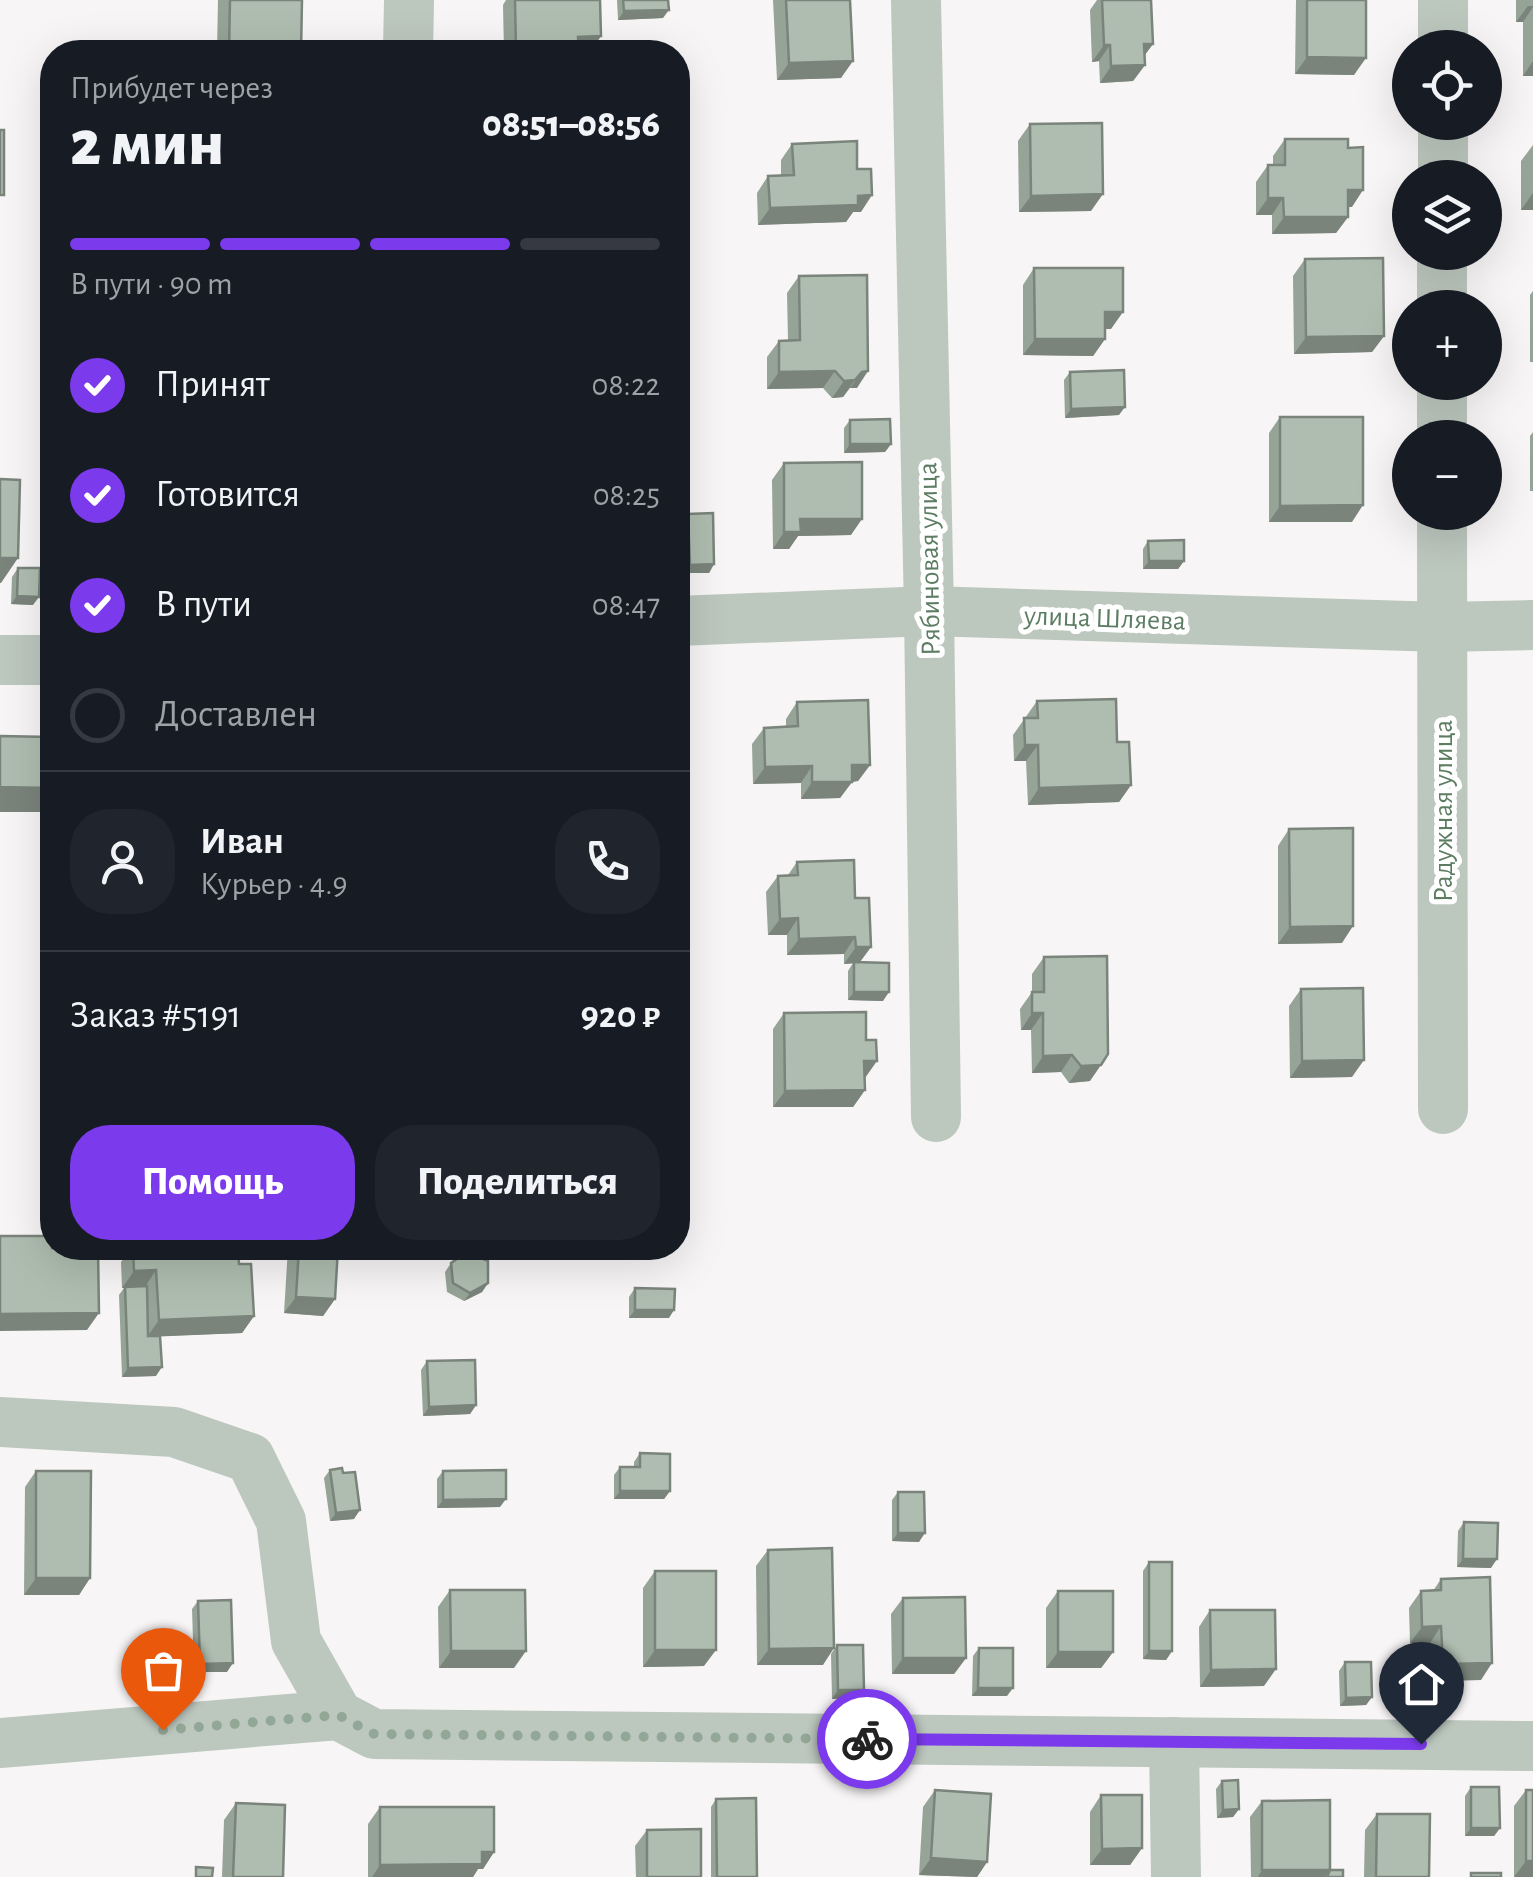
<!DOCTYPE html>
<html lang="ru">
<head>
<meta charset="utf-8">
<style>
  :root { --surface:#171b24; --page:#20242c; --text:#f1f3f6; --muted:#9ea1a6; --line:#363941; --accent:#7c3aed }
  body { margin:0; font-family:"Alegreya Sans",sans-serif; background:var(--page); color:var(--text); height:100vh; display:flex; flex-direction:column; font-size:38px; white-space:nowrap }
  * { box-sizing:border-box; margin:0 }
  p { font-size:32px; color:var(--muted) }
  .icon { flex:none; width:55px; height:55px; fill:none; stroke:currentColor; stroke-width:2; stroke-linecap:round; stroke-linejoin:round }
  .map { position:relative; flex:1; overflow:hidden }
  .panel { position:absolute; left:40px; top:40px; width:650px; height:1220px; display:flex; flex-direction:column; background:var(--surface); border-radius:40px; box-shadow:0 10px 40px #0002 }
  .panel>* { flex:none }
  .tools { position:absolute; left:1392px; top:30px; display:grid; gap:20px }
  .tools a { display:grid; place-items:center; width:110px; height:110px; border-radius:50%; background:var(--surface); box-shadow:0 10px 40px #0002; font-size:50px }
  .pin { position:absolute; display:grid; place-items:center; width:85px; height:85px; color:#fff; margin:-102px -42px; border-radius:50% 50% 50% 0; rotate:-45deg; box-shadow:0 0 10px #0007 }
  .pin .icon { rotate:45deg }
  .courier { position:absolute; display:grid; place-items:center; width:100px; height:100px; margin:-50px; border:8px solid #7c3aed; border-radius:50%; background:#fff; color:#222; box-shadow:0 2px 12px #0007 }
  .overview em { font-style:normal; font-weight:800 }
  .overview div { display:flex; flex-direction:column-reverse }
  .overview { display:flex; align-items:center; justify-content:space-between; height:170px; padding:0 30px }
  h1 { font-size:65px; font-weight:800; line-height:75px }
  .bar { display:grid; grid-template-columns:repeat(4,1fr); gap:15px 10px; align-content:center; height:120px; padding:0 30px }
  .bar i { height:12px; border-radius:8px; background:var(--line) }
  .bar .on { background:var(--accent) }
  .bar p { grid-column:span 4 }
  .line { display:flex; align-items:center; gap:25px; padding:0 30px; border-top:2px solid var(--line) }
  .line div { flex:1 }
  .round { display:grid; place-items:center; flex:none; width:105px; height:105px; border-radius:40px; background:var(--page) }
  ol { padding:0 30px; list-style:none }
  li { display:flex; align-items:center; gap:30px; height:110px }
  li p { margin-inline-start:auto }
  li .icon { padding:10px; border-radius:50%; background:var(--accent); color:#fff; stroke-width:4 }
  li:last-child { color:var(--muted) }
  li i { width:55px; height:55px; border:5px solid var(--line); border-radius:50% }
  .action { display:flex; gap:20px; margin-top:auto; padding:20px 30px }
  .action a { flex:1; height:115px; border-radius:40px; background:var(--accent); color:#fff; font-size:40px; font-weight:800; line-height:115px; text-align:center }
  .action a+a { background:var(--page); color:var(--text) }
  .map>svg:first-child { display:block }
</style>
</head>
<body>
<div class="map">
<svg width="1533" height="1877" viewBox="0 0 1533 1877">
  <rect width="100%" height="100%" fill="#f8f5f6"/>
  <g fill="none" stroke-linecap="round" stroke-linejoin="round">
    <g stroke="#bcc7be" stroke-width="50">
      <path d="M916,0L929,611L936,1117"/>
      <path d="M1443,48V0"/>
      <path d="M408,52L409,0"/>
      <path d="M1443,178V122"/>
      <path d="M1442,308V252"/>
      <path d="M1442,438V382"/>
      <path d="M1442,512L1443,1109"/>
      <path d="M678,621L929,611L1441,627L1533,625"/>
      <path d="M0,660H52"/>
      <path d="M0,1422L174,1432L250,1458L281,1521L296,1641L338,1715L374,1734L1533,1746"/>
      <path d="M1174,1742L1176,1877"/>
      <path d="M0,1743L338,1715"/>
    </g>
  </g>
  <g fill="#96a397">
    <path d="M218,0H302L301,52H217Z"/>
    <path d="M506,0H600L601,36L590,52H504L503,5Z"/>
    <path d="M617,0H668L663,18L618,20Z"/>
    <path d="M773,0H850L841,78L777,80Z"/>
    <path d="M1097,0H1151L1153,44L1144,56L1145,65L1133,81L1100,83L1099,61L1092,62L1090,10Z"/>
    <path d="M1296,0H1366L1354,75L1295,74Z"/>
    <path d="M1516,0H1533V76H1523V22H1516Z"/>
    <path d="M1030,124L1091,211L1019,212L1018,141Z"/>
    <path d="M1285,139L1352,207H1348V217L1336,233L1272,234V215H1256V182L1268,165H1273V156Z"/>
    <path d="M792,144L857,169L861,212H853L846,222L758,225L757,193L768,176H781V160Z"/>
    <path d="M1533,145V210H1521V161Z"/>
    <path d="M1305,259L1384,336L1372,352L1294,354L1293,276Z"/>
    <path d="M1034,268L1111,329H1105V339L1093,356L1023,355V285Z"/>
    <path d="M867,275L857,388H850L843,397L832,398L823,388L767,389V357L779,341L788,340L787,293L799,276Z"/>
    <path d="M1533,291V362H1530V295Z"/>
    <path d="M1070,372L1119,415L1065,418L1064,380Z"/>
    <path d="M1280,417L1352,522H1269V433Z"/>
    <path d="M850,420L891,444L885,452L844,453V428Z"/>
    <path d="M1533,432V491H1530V436Z"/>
    <path d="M784,463L851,535L798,536L789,549H773L772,480Z"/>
    <path d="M52,486V536H48L49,490Z"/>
    <path d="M688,514L714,564L709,573H684L682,522Z"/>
    <path d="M1148,541L1184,561L1178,569H1143V549Z"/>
    <path d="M18,568L33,605L11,604L12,577Z"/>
    <path d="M1037,701L1117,742L1131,785L1119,802L1028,805L1026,761H1014L1013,735Z"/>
    <path d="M797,702L870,765L858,781L852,782L840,798L801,799V783L753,784L752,744L764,728L786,727V719Z"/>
    <path d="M1289,829L1342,943L1278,944V846Z"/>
    <path d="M797,862L855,898L871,947L860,962L883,1001L848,1000V971L853,963L844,964V954L787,955V935H768L766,892L778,876L788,875Z"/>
    <path d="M1044,957L1090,1081L1069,1083L1061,1072L1032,1073L1031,1030H1021L1020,1009L1032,992V974Z"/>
    <path d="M1301,989L1352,1077L1290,1078L1289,1006Z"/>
    <path d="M784,1013L866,1040L865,1090L853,1107H773V1029Z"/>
    <path d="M131,1248H238L239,1264L254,1316L242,1333L160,1336L156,1376L122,1377L119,1295L124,1288H122L121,1262Z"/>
    <path d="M288,1248H338L335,1299L323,1316L284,1313Z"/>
    <path d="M451,1263L488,1283L482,1292L464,1301L447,1292L445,1272Z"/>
    <path d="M635,1288L669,1318H629V1297Z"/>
    <path d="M427,1361L476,1405L470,1414L423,1416L421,1370Z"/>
    <path d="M640,1453L670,1491L664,1499H614V1475L620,1467H634V1462Z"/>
    <path d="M330,1470L343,1473L354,1519L330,1521L324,1478Z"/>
    <path d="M36,1471L90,1578L79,1595H24L25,1487Z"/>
    <path d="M443,1471L500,1507L437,1508V1479Z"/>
    <path d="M898,1492L919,1542L892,1541V1500Z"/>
    <path d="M1464,1522L1491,1568L1457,1567L1458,1531Z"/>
    <path d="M768,1550L823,1665H757L756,1566Z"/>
    <path d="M1149,1562L1172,1651L1166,1660L1143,1659V1571Z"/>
    <path d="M655,1571L704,1666L643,1667V1588Z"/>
    <path d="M1441,1579L1481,1680L1431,1681L1430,1643H1410L1409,1608L1421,1591H1433Z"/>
    <path d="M450,1590L514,1668H439L438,1607Z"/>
    <path d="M1058,1591L1113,1652L1101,1668H1046V1608Z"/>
    <path d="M903,1598L966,1658L954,1674H892L891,1614Z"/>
    <path d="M198,1601L227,1672H194L192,1609Z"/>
    <path d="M1210,1610L1264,1686L1200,1687L1199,1627Z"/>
    <path d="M837,1645L864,1690L858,1698L832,1699L831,1654Z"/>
    <path d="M979,1648L1007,1696H972L973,1656Z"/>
    <path d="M1345,1662L1372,1697L1366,1705L1340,1706L1339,1671Z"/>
    <path d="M1222,1781L1239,1809L1233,1817L1217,1818L1216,1789Z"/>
    <path d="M1471,1787L1500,1828L1494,1836H1465V1796Z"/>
    <path d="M935,1790L987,1862L977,1877L919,1875L923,1807Z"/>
    <path d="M1526,1790L1533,1877H1514V1806Z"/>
    <path d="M1101,1795L1142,1848L1130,1865H1090V1812Z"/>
    <path d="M716,1799L757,1877H711V1807Z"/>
    <path d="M1262,1801L1330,1870L1343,1877H1251L1250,1817Z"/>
    <path d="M236,1803L283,1877H222L224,1820Z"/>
    <path d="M380,1807L494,1852L483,1869H478L473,1877H368V1824Z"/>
    <path d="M1377,1814L1429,1877H1364L1365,1830Z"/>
    <path d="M647,1830L701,1877H636L635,1846Z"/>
  </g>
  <g fill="#7a847b">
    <path d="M1528,6H1533V7L1523,22H1516Z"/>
    <path d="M669,10L663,18L618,20L624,11Z"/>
    <path d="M601,36L590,52H567L578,37Z"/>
    <path d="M1144,44H1153L1141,60Z"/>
    <path d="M1104,45H1110L1099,61L1092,62Z"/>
    <path d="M1307,57L1366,58L1354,75L1295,74Z"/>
    <path d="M853,61L841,78L777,80L789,63Z"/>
    <path d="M1533,61V76H1523Z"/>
    <path d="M1145,65L1133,81L1100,83L1111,66Z"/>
    <path d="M1348,190H1363L1352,207H1336Z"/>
    <path d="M1533,193V210H1521Z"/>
    <path d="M1103,194L1091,211L1019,212L1031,196Z"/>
    <path d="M872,195L861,212H853L846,222L758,225L770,208L858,196Z"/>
    <path d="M1268,198H1283L1272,215H1256Z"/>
    <path d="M1284,217H1348L1336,233L1272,234Z"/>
    <path d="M1105,312H1123L1111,329H1094Z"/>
    <path d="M1384,336L1372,352L1294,354L1306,337Z"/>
    <path d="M1035,339H1105L1093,356L1023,355Z"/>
    <path d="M835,371L823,388L767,389L779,372Z"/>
    <path d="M868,371L857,388H850L862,372Z"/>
    <path d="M855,380L843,397L832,398L844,381Z"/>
    <path d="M1125,407L1119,415L1065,418L1071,409Z"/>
    <path d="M850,444H891L885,452L844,453Z"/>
    <path d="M1363,505L1352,522H1269L1280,506Z"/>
    <path d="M800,519H862L851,535L798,536L789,549H773L784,532Z"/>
    <path d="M0,558H18L1,583H0Z"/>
    <path d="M1149,561H1184L1178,569H1143Z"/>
    <path d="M714,564L709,573H684L690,565Z"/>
    <path d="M17,596L39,597L33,605L11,604Z"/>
    <path d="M1025,745H1038L1026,761H1014Z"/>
    <path d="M852,765H870L858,781L850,782H852L840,798L801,799L812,782Z"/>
    <path d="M812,766L801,783L753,784L765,767Z"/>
    <path d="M1131,785L1119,802L1028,805L1039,788Z"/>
    <path d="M0,787L52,788V808L49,812H0Z"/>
    <path d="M686,834L680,843H678V835Z"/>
    <path d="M798,918L787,935H768L780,919Z"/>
    <path d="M1353,926L1342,943L1278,944L1290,927Z"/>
    <path d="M855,937L844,954L787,955L799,939Z"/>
    <path d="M856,947H871L859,963L844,964Z"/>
    <path d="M854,992H889L883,1001L848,1000Z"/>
    <path d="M1032,1013H1043L1031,1030H1021Z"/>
    <path d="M1072,1055L1061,1072L1032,1073L1043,1056Z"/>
    <path d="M1364,1060L1352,1077L1290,1078L1302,1061Z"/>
    <path d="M864,1061H877L865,1078Z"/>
    <path d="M1101,1065L1090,1081L1069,1083L1081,1066Z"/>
    <path d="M865,1090L853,1107H773L785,1091Z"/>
    <path d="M156,1270L145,1287L122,1288L134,1271Z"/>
    <path d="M488,1283L482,1292L464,1301L470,1293Z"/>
    <path d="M296,1297L335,1299L323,1316L284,1313Z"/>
    <path d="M635,1310H674L669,1318H629Z"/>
    <path d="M99,1313L87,1330L0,1331V1314Z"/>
    <path d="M254,1316L242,1333L147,1337L159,1320Z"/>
    <path d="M162,1367L156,1376L122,1377L128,1368Z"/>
    <path d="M476,1405L470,1414L423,1416L429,1407Z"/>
    <path d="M620,1491H670L664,1499H614Z"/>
    <path d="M506,1499L500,1507L437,1508L443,1500Z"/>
    <path d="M360,1510L354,1519L330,1521L336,1513Z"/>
    <path d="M898,1533H925L919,1542L892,1541Z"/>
    <path d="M1463,1559H1497L1491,1568L1457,1567Z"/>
    <path d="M36,1578H90L79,1595H24Z"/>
    <path d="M1441,1626L1430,1643H1410L1422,1627Z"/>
    <path d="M834,1648L823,1665H757L769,1649Z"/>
    <path d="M655,1650H716L704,1666L643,1667Z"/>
    <path d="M451,1651H526L514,1668H439Z"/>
    <path d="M1149,1651H1172L1166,1660L1143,1659Z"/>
    <path d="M1058,1652H1113L1101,1668H1046Z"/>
    <path d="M903,1658H966L954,1674H892Z"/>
    <path d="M233,1663L227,1672H194L200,1664Z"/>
    <path d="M1492,1663L1481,1680L1431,1681L1443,1664Z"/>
    <path d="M1276,1669L1264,1686L1200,1687L1211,1670Z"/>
    <path d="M978,1688H1013L1007,1696H972Z"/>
    <path d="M838,1690H864L858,1698L832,1699Z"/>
    <path d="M1372,1697L1366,1705L1340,1706L1346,1698Z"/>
    <path d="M1239,1809L1233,1817L1217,1818L1223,1810Z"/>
    <path d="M1471,1828H1500L1494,1836H1465Z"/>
    <path d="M1142,1848L1130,1865H1090L1102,1849Z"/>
    <path d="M482,1852H494L483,1869H478L473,1877H372L380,1865Z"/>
    <path d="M931,1858L987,1862L977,1877L919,1875Z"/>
    <path d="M1526,1861H1533V1877H1514Z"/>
    <path d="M1262,1870H1330L1325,1877H1258Z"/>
  </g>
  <g fill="#aebdb0" stroke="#7a847b" stroke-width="2.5">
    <path d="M230,0H302L301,52H229Z"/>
    <path d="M515,0H600L601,36L578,37L579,52H516Z"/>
    <path d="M623,0H668L669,10L624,11Z"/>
    <path d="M786,0H850L853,61L789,63Z"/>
    <path d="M1102,0H1151L1153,44H1144L1145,65L1111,66L1110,45H1104Z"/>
    <path d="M1307,0H1366V58L1307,57Z"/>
    <path d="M1102,123L1103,194L1031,196L1030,124Z"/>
    <rect x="0" y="130" width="4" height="65"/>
    <path d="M1285,139H1348V148L1363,147V190H1348V217H1284L1283,198H1268V165H1285Z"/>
    <path d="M857,141V169H871L872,195L858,196V205L770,208L768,176L794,175L792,144Z"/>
    <path d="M1383,258L1384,336L1306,337L1305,259Z"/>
    <path d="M1034,268H1123V312H1105V339H1035Z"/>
    <path d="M867,275L868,371L862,372L855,380L844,381L835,371L779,372V341L800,340L799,276Z"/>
    <path d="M1124,370L1125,407L1071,409L1070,372Z"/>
    <path d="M1280,417H1363V505L1280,506Z"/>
    <path d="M890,419L891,444H850V420Z"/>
    <rect x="678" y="424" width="2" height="45"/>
    <path d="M862,462V519H800L801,532H784V463Z"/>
    <path d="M0,479L20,480L18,558H0Z"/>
    <path d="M713,513L714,564L690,565L688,514Z"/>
    <path d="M1184,540V561H1149L1148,541Z"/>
    <path d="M18,568H40L39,597L17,596Z"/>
    <path d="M1116,699L1117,742H1129L1131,785L1039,788L1038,745H1025L1024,718H1038L1037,701Z"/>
    <path d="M868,700L870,765H852V782H812V766L765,767L764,728L798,726L797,702Z"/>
    <path d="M0,736L52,737V788L0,787Z"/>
    <path d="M678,785L682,793L680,803L678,806Z"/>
    <path d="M678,818H685L686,834L678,835Z"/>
    <path d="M1353,828V926L1290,927L1289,829Z"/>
    <path d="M854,860L855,898H869L871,947H856L855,937L799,939L798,918L780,919L778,876L798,875L797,862Z"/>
    <path d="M1107,956L1108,1054L1101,1065L1081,1066L1072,1055L1043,1056V1013H1032V992H1044V957Z"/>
    <path d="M854,962L889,963V992H854Z"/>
    <path d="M1363,988L1364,1060L1302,1061L1301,989Z"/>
    <path d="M866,1012V1040H876L877,1061H864L865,1090L785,1091L784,1013Z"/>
    <path d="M0,1236H52V1248H98L99,1313L0,1314Z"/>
    <path d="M133,1248H238L239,1264H251L254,1316L159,1320L156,1270L134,1271Z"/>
    <path d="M299,1248H338L335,1299L296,1297Z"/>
    <path d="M467,1252L488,1261V1283L470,1293L453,1283L451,1263Z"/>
    <path d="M147,1286L148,1336H160L162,1367L128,1368L125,1287Z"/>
    <path d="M635,1288L675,1289L674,1310H635Z"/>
    <path d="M475,1360L476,1405L429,1407L427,1361Z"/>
    <path d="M640,1453L670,1454V1491H620V1467H640Z"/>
    <path d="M342,1468L343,1473L355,1472L360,1510L336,1513L330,1470Z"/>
    <path d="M506,1470V1499L443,1500V1471Z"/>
    <path d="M36,1471H91L90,1578H36Z"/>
    <path d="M898,1492H924L925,1533H898Z"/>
    <path d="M1464,1522L1498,1523L1497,1559H1463Z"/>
    <path d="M832,1548L834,1648L769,1649L768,1550Z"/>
    <rect x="1149" y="1562" width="23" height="89"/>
    <rect x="655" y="1571" width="61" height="79"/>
    <path d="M1490,1577L1492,1663L1443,1664L1441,1626L1422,1627L1421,1591L1441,1590V1579Z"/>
    <path d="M450,1590H525L526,1651H451Z"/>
    <rect x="1058" y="1591" width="55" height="61"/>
    <path d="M965,1597L966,1658H903V1598Z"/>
    <path d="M231,1600L233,1663L200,1664L198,1601Z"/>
    <path d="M1210,1610H1275L1276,1669L1211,1670Z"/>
    <path d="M837,1645H863L864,1690H838Z"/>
    <path d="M979,1648H1013V1688H978Z"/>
    <path d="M1345,1662H1371L1372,1697L1346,1698Z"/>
    <path d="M1238,1780L1239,1809L1223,1810L1222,1781Z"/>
    <path d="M1471,1787H1499L1500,1828H1471Z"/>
    <path d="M935,1790L991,1794L987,1862L931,1858Z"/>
    <rect x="1526" y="1790" width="7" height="71"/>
    <path d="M1101,1795H1142V1848L1102,1849Z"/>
    <path d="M756,1798L757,1877H717L716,1799Z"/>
    <path d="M1330,1800V1870H1262V1801Z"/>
    <path d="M236,1803L285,1805L283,1877H233Z"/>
    <path d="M380,1807H494V1852H482V1864L380,1865Z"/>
    <path d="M1377,1814H1430L1429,1877H1376Z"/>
    <path d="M701,1829V1877H647V1830Z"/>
    <path d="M196,1867L213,1868L212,1877H196Z"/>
    <path d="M1327,1870H1343V1877H1327L1330,1870Z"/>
    <rect x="1471" y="1873" width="30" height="4"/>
  </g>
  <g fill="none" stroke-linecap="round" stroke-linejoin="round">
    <path stroke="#93a796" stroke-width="10" stroke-dasharray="0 18" d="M163,1730L338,1715L374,1734L867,1739"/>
    <path stroke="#7c3aed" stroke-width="12" d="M867,1739L1421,1744"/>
  </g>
  <g text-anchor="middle" stroke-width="10" stroke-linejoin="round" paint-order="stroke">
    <g font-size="28" fill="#5d7d63" stroke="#fff">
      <text transform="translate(928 559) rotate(-91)" y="10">Рябиновая улица</text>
      <text transform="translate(1105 617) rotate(2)" y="10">улица Шляева</text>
      <text transform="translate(1442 811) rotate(-90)" y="10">Радужная улица</text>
    </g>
  </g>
</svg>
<div class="tools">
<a><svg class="icon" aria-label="locate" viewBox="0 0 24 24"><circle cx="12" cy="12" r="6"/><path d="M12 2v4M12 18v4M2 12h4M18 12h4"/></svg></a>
<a><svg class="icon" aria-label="layers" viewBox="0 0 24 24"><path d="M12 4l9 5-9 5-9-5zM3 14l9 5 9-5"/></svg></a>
<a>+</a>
<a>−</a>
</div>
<div class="pin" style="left:163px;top:1730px;background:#ea580c"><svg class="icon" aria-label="bag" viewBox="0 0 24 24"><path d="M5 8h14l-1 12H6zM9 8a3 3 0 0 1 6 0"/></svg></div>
<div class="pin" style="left:1421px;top:1744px;background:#1f2937"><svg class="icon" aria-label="home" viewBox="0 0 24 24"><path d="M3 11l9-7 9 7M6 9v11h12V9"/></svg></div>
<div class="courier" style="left:867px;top:1739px"><svg class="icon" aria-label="bike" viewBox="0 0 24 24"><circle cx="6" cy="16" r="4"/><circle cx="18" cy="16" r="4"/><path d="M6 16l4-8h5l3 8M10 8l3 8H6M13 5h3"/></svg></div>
<section class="panel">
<div class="overview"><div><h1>2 мин</h1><p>Прибудет через</p></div><em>08:51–08:56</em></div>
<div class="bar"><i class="on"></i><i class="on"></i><i class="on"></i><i></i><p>В пути · 90 m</p></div>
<ol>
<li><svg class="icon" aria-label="check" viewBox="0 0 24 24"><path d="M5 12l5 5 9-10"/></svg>Принят<p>08:22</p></li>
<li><svg class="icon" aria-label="check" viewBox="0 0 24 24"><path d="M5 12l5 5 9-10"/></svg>Готовится<p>08:25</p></li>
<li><svg class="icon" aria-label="check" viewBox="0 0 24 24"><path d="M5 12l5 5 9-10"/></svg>В пути<p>08:47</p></li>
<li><i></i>Доставлен</li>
</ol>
<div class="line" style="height:180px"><a class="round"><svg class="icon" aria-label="person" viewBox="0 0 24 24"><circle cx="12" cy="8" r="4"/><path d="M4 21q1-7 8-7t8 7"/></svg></a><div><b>Иван</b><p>Курьер · 4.9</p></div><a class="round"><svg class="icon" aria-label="phone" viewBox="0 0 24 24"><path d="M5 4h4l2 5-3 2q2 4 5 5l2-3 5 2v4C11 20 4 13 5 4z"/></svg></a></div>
<div class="line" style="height:130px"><div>Заказ #5191</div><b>920 ₽</b></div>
<div class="action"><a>Помощь</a><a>Поделиться</a></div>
</section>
</div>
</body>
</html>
